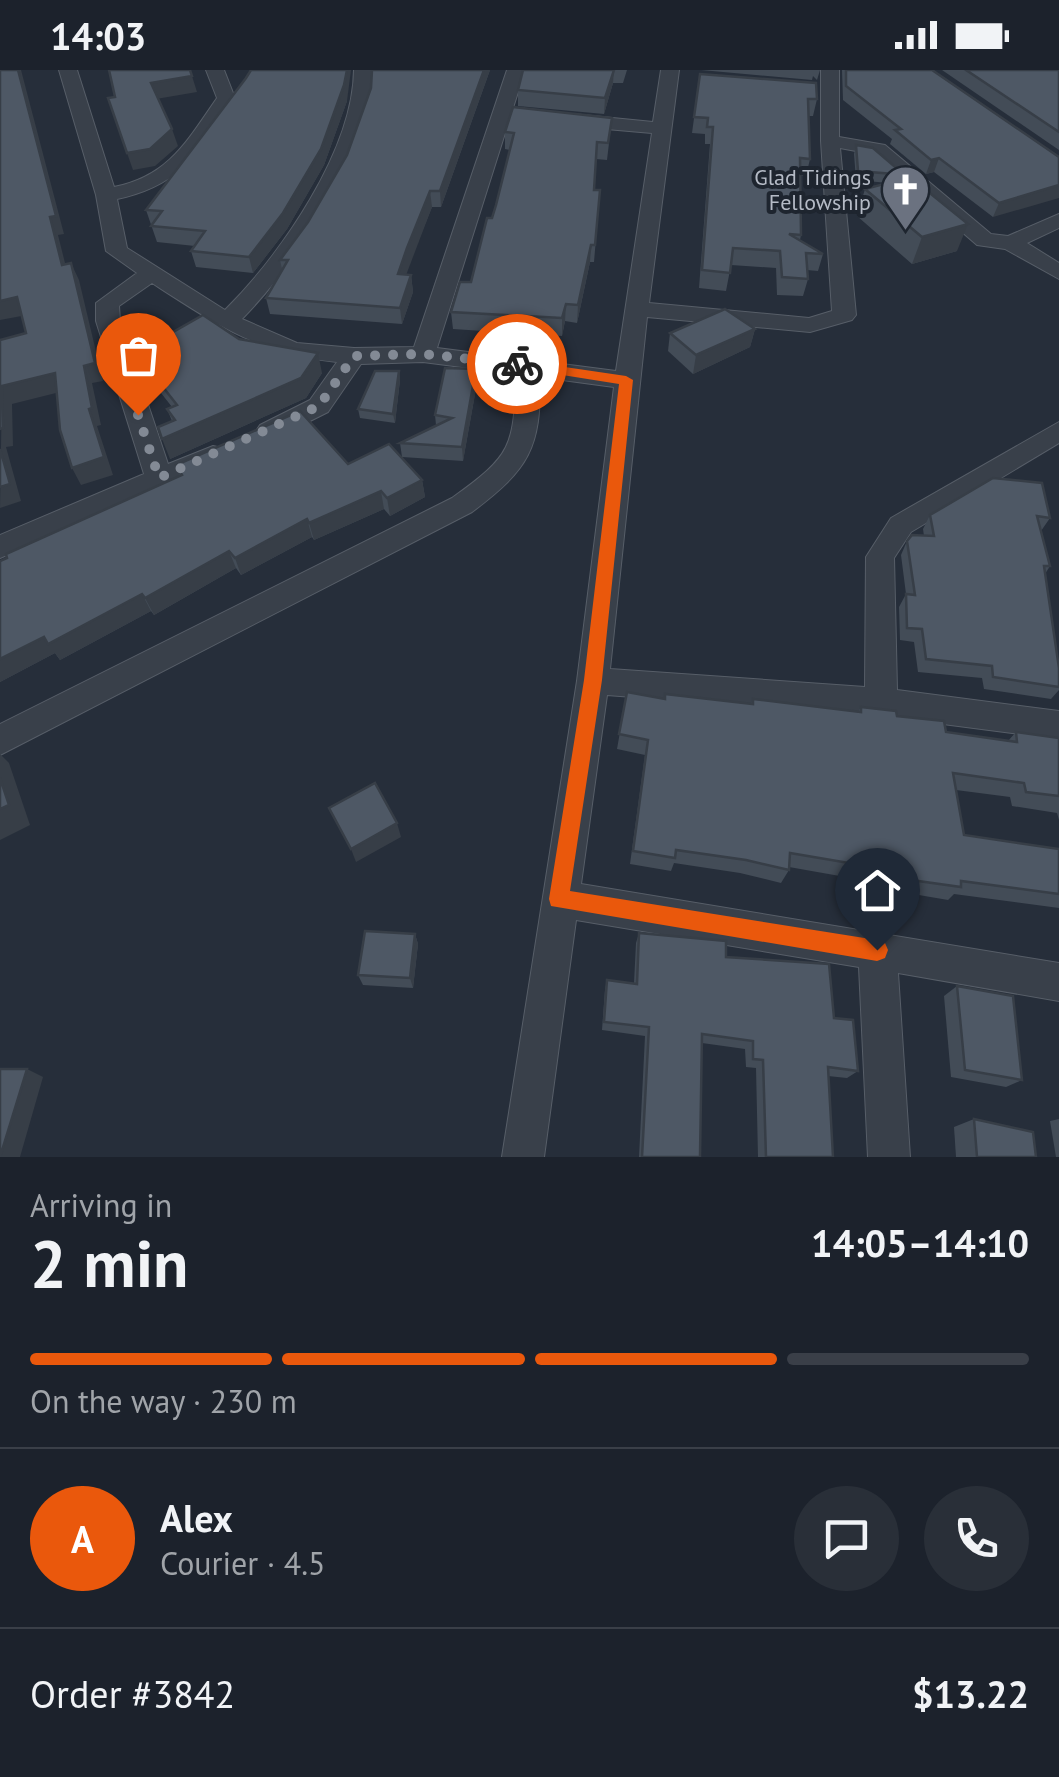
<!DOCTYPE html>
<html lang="en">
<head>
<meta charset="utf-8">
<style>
  :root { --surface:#1c222c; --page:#292f38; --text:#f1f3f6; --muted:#a0a4a9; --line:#3a3f48; --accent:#ea580c }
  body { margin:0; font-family:"PT Sans",sans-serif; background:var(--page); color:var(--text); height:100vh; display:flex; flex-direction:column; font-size:38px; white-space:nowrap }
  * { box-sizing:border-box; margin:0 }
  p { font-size:32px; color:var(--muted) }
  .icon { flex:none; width:55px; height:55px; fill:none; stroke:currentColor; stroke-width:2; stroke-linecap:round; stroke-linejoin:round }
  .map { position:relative; height:1087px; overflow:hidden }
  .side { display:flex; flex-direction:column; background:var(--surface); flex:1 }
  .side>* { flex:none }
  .pin { position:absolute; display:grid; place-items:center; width:85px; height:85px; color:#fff; margin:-102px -42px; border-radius:50% 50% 50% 0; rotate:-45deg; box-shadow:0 0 10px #0007 }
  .pin .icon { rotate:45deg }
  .courier { position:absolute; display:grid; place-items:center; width:100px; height:100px; margin:-50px; border:8px solid #ea580c; border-radius:50%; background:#fff; color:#222; box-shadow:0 2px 12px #0007 }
  .summary em { font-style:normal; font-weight:700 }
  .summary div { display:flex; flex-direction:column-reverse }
  .summary { display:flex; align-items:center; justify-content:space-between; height:170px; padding:0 30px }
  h1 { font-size:65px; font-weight:700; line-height:75px }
  .bar { display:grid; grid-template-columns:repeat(4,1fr); gap:15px 10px; align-content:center; height:120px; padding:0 30px }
  .bar i { height:12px; border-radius:8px; background:var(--line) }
  .bar .active { background:var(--accent) }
  .bar p { grid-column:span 4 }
  .line { display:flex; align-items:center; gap:25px; padding:0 30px; border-top:2px solid var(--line) }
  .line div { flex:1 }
  .round { display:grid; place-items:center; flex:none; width:105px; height:105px; border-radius:52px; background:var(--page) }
  .status { display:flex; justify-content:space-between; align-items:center; height:70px; padding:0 50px; background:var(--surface); direction:ltr }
  .status svg { height:28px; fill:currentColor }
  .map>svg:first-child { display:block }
</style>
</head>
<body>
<div class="status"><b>14:03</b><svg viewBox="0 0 49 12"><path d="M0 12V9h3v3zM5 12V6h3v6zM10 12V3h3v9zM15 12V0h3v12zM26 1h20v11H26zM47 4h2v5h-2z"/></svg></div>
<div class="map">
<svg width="1059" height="1087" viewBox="0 0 1059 1087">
  <rect width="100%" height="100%" fill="#262e3a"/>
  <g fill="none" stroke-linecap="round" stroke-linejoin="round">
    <defs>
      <path id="street" d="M59,0H77L114,117C169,106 187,71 217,28L206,0H224L235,28C199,81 183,115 117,129L127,178L225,240C281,184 353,81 354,0H372C373,83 298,191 242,249L297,273L354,278L414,277L507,0H525L437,278L616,301L652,63L572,56L563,50L572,44L653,52L661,0H679L649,233L809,248L832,241L821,71V0H839V67L885,75L991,164L1008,166L1059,144V158L1027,173L1059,193V209L1005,179L977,175L872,84L840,78L856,245L852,250L810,262L647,247L610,599L865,617L866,487L891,448L1059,352V373L911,462L894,488L897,620L1059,641V669L881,646L607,625L581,814L1059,893V931L898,903L910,1087H868L859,897L576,850L544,1087H502L577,611L614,317L540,307C541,379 529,399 472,442L0,685V654L452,428C512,385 514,377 516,304L423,292L361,294L328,342L278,367H260L256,361L260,355L310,330L337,292C259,284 217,255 152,213L119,236L120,251L168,394L213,376L222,378L226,385L222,392L0,488V465L144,404L96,251V233L137,203L106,181L96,125Z"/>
    </defs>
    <use href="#street" stroke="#575e68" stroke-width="2"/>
    <use href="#street" fill="#39404a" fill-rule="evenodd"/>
  </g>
  <g fill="#434c57">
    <path d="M490,0L441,137H432L409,194L405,205H411L413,222L402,254L270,244L266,228L282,199L280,190L308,152L347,85Z"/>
    <path d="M523,0H627L623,13H613L604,44L518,36V20Z"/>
    <path d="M701,0H820L817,10L813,6L812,10Z"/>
    <path d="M842,0H932L1059,87L993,147L934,102L926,104L890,74L892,69L843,30Z"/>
    <path d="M942,0H1059V80Z"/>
    <path d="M700,4L817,29L813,46H809L810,89L806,106H800L801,165L800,170L823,184L818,201L807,200L808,209L803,226L777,225L776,198L731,195L726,221L699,218L710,74H705V64L692,63Z"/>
    <path d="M246,8L347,31L324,95L287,159L253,203L196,197L191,181L195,176L157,172L146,140Z"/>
    <path d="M612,48L607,90L596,89L594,120H600L594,192H590L577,253L565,251L562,266L453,259L451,242L471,212L492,148L510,80L505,79V62Z"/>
    <path d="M856,75L873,78L957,181L912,194L857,146L865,119L888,113L856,110L854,84Z"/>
    <path d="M755,259L750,277L693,304L668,281L670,263Z"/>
    <path d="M161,269H239L322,303L306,328L170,389L172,351L167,339L172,337L139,295L130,275Z"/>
    <path d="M476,299L477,313L463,391L402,387L400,373L436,355L435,345Z"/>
    <path d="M399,301L400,310L395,353L360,348L358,339Z"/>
    <path d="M348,394L422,410L425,427L390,446L384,439L314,470L312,467L241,505L236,498L154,545L151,541L60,590L55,583L0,612V491L180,406L176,395Z"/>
    <path d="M993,408L1050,448L1041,461L1050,496L1045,504L1059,598V620L1051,629L984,619L982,608L918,602L914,572L900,570L899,537L906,524L901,485L907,471L924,466L923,459L930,445Z"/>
    <path d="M627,622L664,629L751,634L753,629L858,642L861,637L946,662L1008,671L1016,662L1059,668V750L1057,743L1012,736L1010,727L956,720L964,765L1059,779V838L954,824L948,830L907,823L900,831L852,825L851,808L789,797V800L781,813L740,803L674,793L671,801L630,794L645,685L617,679Z"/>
    <path d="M639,863L726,887L834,948L858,1001L847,1008L828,1006L833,1087H758L756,998L746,997L745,979L702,973L700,1087H639L645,966L602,960L605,919L607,910L634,913L636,873Z"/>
    <path d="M415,864L418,874L413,918L363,915L358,905Z"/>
    <path d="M957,916L1022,1010L1006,1017L951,1007L944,926Z"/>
    <path d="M974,1049L1036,1087H956L954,1057Z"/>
    <path d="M1059,1049V1087H1056L1050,1051Z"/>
  </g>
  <g fill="#373e47">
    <path d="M18,0H21L64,164L58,165L70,213L62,195L50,147Z"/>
    <path d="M347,0H351L347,31L324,95L287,159L253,203L249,187Z"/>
    <path d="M484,0H490L441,137L440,121Z"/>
    <path d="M614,0L613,13L604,44L605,28Z"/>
    <path d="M192,6L197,22L156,29L151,13Z"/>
    <path d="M172,59L178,76L155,96L133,100L127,83Z"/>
    <path d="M939,88L934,102L926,104L931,90Z"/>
    <path d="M901,102L898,112L891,113L894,104Z"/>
    <path d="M1059,115V128L993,147L999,133Z"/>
    <path d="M430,121L432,137L400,221L398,204Z"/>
    <path d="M968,154L957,181L912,194L922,167Z"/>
    <path d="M591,175L590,192L577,253L578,235Z"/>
    <path d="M71,193L79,210L103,311L92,313L101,355L97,356L113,405L81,415L72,398L89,339Z"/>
    <path d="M411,205L413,222L402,254L400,238Z"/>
    <path d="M17,227L27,245L0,250V231Z"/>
    <path d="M566,234L565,251L562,266V248Z"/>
    <path d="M755,259L750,277L693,304L696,285Z"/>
    <path d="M318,283L322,303L306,328L170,389L162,369Z"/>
    <path d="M476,299L477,313L463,391L462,377Z"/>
    <path d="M399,301L400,310L395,353L393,344Z"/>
    <path d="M55,303L64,321L12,334L13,376L6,377L21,431L0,438L2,316Z"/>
    <path d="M422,410L425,427L390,446L387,428Z"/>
    <path d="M381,421L384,439L314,470L309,453Z"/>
    <path d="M307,449L312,467L241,505L235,488Z"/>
    <path d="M229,481L236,498L154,545L145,528Z"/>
    <path d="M142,524L151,541L60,590L55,583L0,612V589L44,567Z"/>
    <path d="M0,684L9,693L30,755L0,770Z"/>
    <path d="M397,753L401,767L356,792L351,779Z"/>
    <path d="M415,864L418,874L413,918L410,908Z"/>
    <path d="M27,999L43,1007L20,1087H0Z"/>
  </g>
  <g fill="#4e5865" stroke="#373e47" stroke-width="2.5">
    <path d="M0,0H18L56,146L50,147L62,195L71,193L95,293L84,296L92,338L89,339L104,387L72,398L60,360L55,303L2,316L3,358L0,359V270L26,263L17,227L0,231Z"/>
    <path d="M109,0H190L192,6L151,13L172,59L150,79L127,83L108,28L115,27Z"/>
    <path d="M251,0H347L344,15L321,79L283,143L249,187L191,181L205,161L151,156L162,141L146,140L246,8Z"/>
    <path d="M372,0H484L440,121H430L407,178L398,204L411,205L400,238L266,228L288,190H280L308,152L347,85L371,18Z"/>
    <path d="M523,0H614L605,28L518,20Z"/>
    <path d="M846,0H932L1059,87V115L999,133L939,88L931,90L895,60L901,59L846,16Z"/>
    <path d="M966,0H1059V62Z"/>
    <path d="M700,4L816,13L817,29H808L810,89L800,88L801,165L789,164L823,184L806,183L808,209L782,207L780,181L733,178L730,203L702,200L713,57H707L708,48L694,47Z"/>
    <path d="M513,37L612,48L608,73L597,72L594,120H600L595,175H591L578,235L566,234L562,248L451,242L460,212H471L487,148H492L496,135L514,63L505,62Z"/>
    <path d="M856,75L873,78L901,102L894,104L858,101Z"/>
    <path d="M910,107L968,154L922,167L865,119Z"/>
    <path d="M725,239L755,259L696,285L670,263Z"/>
    <path d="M203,245L239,269L318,283L301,308L162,369L158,357L175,350L167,339L177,335L130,275L127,264L156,255L159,270Z"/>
    <path d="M445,298L476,299L462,377L400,373L452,348L435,345Z"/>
    <path d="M375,301H399L393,344L358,339Z"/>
    <path d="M300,341L348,394L389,374L422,410L387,428L381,421L309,453L307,449L235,488L229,481L145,528L142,524L48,574L44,567L0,589V491L7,488L6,484L182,405L176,395Z"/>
    <path d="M0,379L10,414L0,417Z"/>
    <path d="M993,408L1042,413L1050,448L1037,446L1050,496H1044L1059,598V617L993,607L992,596L926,589L922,559L907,558L906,524L915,525L907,471L912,465L934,466L930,445Z"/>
    <path d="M627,622L665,629V624L753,634V629L861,642V637L896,641L897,646L944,651L946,662L1017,672L1016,662L1059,668V726L1026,722L1024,713L953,703L964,765L1059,779V824L961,811V817L911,810L912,818L862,812L861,795L790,783L789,800L746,790L676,780L675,788L633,781L648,670L619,664Z"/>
    <path d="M0,708L9,735L0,739Z"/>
    <path d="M375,713L397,753L351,779L329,738Z"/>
    <path d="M365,861L415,864L410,908L358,905Z"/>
    <path d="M639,863L726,871V887L829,894L834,948L853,950L858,1001L828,997L833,1087H766L763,990L753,989V971L702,964L700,1087H642L649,957L604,952L607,910L637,914Z"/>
    <path d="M957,916L1013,926L1022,1010L965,1000Z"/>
    <path d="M0,999H27L0,1087Z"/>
    <path d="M974,1049L1033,1062L1036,1087H977Z"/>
  </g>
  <path fill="#ea580c" d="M517,290L626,306L633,310L602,610L570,821L877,870L885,873L888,880L885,888L877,891L551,836L549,829L584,610L619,314L512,297L510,294Z"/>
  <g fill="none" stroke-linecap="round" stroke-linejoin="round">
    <path stroke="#838a95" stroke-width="10" stroke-dasharray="0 18" d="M138,345L159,408L319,336L354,286L423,284L517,294"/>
  </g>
  <defs>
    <symbol id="church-pin" viewBox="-11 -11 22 30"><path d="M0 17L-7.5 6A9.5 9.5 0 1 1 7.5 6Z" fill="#6b7280" stroke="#1e252f"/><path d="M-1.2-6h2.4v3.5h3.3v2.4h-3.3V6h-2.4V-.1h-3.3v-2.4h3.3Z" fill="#fff"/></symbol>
  </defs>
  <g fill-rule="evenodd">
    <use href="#church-pin" x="878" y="92" width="55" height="75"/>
  </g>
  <g text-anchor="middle" stroke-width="8" stroke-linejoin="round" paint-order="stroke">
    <g font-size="22" fill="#b5bbc6" stroke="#1e252f" text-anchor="end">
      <text x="871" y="115">Glad Tidings<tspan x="871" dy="25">Fellowship</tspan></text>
    </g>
  </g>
</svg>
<div class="pin" style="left:138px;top:345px;background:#ea580c"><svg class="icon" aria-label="bag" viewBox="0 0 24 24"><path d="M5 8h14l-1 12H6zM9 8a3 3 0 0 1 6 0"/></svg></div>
<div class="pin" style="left:877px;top:880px;background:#1f2937"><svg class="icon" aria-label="home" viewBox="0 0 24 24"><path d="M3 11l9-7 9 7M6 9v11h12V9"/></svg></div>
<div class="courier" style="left:517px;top:294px"><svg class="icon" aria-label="bike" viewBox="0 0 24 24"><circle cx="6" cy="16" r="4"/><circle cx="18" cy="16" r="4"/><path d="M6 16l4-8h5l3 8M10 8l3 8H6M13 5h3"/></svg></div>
</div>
<section class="side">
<div class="summary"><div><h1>2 min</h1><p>Arriving in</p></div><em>14:05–14:10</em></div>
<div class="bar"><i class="active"></i><i class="active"></i><i class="active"></i><i></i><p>On the way · 230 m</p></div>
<div class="line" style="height:180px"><b class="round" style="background:var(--accent);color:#fff">A</b><div><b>Alex</b><p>Courier · 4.5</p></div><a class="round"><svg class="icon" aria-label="chat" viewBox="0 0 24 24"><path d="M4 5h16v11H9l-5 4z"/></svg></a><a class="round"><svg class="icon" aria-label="phone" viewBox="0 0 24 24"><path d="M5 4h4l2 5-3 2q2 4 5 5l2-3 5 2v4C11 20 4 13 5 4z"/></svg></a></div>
<div class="line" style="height:130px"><div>Order #3842</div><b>$13.22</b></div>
</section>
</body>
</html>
